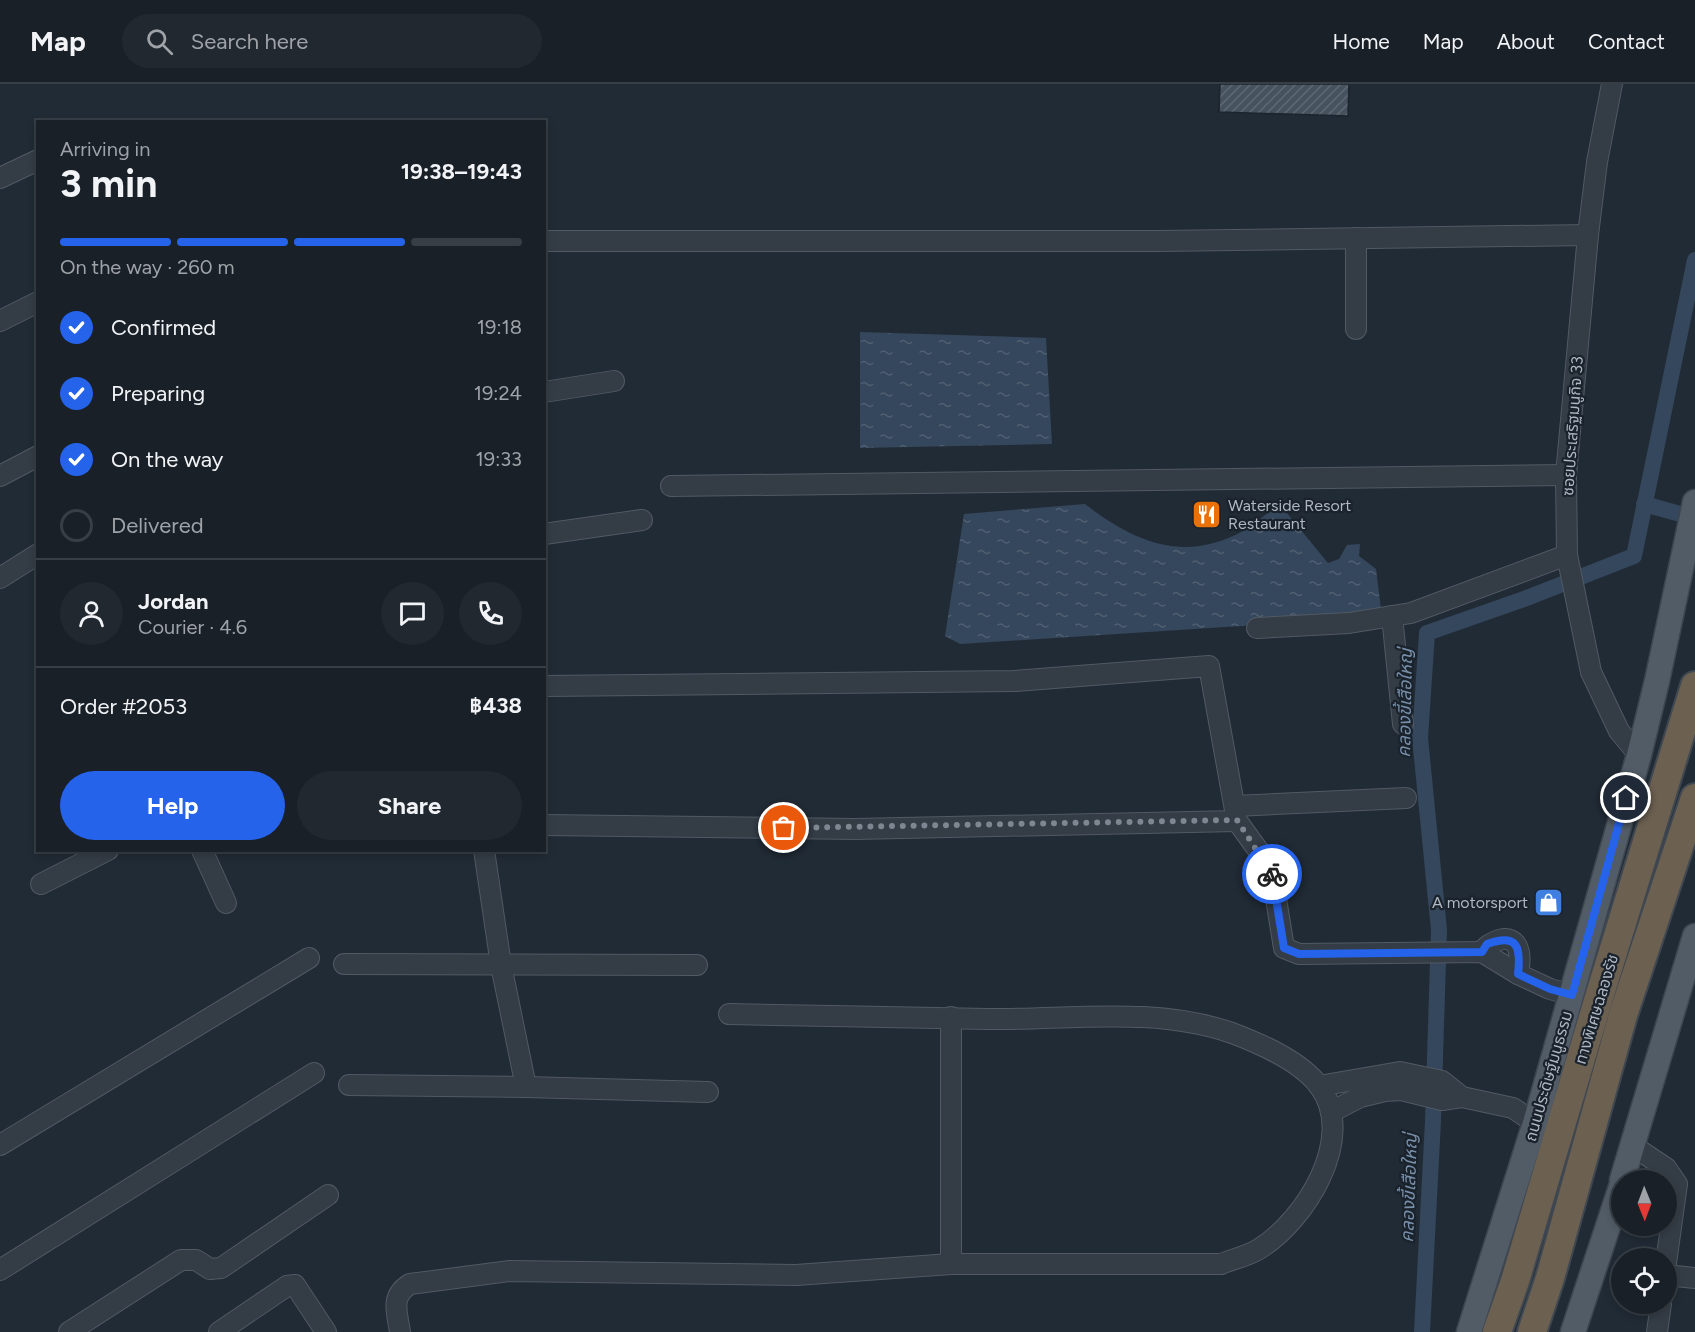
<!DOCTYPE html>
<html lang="en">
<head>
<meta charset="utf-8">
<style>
  :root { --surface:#192028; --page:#222830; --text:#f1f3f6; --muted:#9fa3a8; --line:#373e45; --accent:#2563eb }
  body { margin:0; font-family:Figtree,"Noto Sans Thai",sans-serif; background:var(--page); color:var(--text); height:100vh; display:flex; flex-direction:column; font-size:22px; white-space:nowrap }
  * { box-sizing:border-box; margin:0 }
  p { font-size:20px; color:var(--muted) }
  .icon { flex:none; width:33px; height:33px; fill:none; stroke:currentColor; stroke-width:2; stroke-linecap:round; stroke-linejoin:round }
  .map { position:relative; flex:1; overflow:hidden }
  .drawer { position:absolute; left:36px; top:36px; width:510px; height:732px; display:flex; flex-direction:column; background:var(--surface); border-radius:0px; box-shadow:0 3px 9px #0003,0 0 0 2px var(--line) }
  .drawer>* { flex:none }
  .needle { width:39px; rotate:179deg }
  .controls { position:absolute; left:1611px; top:1086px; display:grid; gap:12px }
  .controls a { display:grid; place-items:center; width:66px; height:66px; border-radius:50%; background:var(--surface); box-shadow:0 3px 9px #0003,0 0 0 2px var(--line); font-size:30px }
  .pin { position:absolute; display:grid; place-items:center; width:51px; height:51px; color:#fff; margin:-26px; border:3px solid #fff; border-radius:50%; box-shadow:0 2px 6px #0007 }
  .courier { position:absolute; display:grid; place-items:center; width:60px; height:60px; margin:-30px; border:4px solid #2563eb; border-radius:50%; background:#fff; color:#222; box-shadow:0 2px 8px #0007 }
  .summary em { font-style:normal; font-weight:700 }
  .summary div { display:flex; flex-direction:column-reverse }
  .summary { display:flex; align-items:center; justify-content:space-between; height:102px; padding:0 24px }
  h1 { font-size:39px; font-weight:700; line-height:45px }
  .bar { display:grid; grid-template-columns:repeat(4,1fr); gap:9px 6px; align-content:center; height:72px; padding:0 24px }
  .bar i { height:8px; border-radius:4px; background:var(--line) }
  .bar .on { background:var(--accent) }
  .bar p { grid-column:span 4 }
  .line { display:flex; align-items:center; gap:15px; padding:0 24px; border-top:2px solid var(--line) }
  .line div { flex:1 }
  .round { display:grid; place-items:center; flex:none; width:63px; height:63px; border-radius:32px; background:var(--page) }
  ol { padding:0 24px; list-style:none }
  li { display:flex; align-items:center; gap:18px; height:66px }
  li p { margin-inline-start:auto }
  li .icon { padding:6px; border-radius:50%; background:var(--accent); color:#fff; stroke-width:4 }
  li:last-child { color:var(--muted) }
  li i { width:33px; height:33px; border:3px solid var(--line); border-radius:50% }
  .primary-button { display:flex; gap:12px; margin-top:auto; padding:12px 24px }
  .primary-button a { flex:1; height:69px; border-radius:36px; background:var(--accent); color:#fff; font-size:24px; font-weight:700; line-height:69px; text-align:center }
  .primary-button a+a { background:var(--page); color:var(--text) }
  header { display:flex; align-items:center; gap:36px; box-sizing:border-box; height:84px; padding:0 30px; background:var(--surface); border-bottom:2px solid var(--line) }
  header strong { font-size:28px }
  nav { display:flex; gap:33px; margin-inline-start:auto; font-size:21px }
  .search { width:420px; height:54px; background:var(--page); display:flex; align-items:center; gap:15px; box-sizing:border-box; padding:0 21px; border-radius:33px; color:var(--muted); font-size:22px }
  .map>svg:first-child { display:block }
</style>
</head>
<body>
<header>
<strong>Map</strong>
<div class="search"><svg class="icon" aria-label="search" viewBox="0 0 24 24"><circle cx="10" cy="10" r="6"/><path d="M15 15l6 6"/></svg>Search here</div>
<nav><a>Home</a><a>Map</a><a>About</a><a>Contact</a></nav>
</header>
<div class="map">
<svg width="1695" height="1248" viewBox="0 0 1695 1248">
  <defs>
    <pattern id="water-ripples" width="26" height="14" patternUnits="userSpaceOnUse" patternTransform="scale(1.5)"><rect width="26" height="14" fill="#35475c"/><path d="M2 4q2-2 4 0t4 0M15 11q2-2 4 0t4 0" fill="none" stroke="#505f72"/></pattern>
    <pattern id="building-hatch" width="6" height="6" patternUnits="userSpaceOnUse" patternTransform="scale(1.5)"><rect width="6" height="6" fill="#47525f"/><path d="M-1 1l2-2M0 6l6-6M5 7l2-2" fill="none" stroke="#5f6974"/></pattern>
  </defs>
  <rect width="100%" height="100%" fill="#212b35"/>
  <g fill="url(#water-ripples)">
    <path d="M860,248L1046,254L1052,360L860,364Z"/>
    <path d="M1085,420C1133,457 1183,480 1243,447C1256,440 1266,428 1281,422L1328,479L1339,475L1347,461L1360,460L1359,472L1376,485L1382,533L960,560L945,552L964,430Z"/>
  </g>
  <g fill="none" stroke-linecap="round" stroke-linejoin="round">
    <g stroke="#35475c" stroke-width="16">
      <path d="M1644,420L1695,434"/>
      <path d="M1422,1248L1433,1037L1439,846L1420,654L1427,549L1524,515L1634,472L1695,176"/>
    </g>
  </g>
  <path fill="url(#building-hatch)" stroke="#1c242d" stroke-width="1.5" d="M1220,0H1349L1348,32L1219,28Z"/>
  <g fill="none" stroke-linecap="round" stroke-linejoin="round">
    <defs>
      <g id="minor">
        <path d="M1612,0L1597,78L1588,151L1566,391L1567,471L1591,588L1619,647L1639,671"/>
        <path d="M0,94L38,76"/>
        <path d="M544,157H1160L1588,151"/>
        <path d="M0,237L38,218"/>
        <path d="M1356,245V154"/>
        <path d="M544,308L614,297"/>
        <path d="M0,392L38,372"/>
        <path d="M671,402L1566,391"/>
        <path d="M544,450L642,436"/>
        <path d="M0,494L38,470"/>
        <path d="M1392,532L1403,640"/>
        <path d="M1257,544L1349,539L1411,529L1567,471"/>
        <path d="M544,602L1014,597L1209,582L1237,737L1271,784L1284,864L1299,870L1482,868L1518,890L1550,905L1572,911"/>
        <path d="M1235,722L1406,714"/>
        <path d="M544,741L855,745L1237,737"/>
        <path d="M202,766L226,819"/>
        <path d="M484,766L501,881L526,1003"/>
        <path d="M41,800L108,766"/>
        <path d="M1482,868C1489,857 1512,847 1518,865C1521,872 1519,882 1518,890"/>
        <path d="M344,880L697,881"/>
        <path d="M349,1001L526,1003L708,1008"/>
        <path d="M1319,1002L1400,988L1442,997L1462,1013"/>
        <path d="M1331,1028L1360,1013L1385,1007L1401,1006L1442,1016L1462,1013L1513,1024L1535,1039"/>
        <path d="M0,1061L309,874"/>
        <path d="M1633,1062L1666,1084L1677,1100L1666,1179"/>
        <path d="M951,1180V933"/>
        <path d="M0,1186L314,989"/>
        <path d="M1666,1191L1695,1194"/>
        <path d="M69,1248L181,1176H196L210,1185L221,1184L328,1111"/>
        <path d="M219,1248L287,1202L295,1201L326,1248"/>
        <path d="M400,1248C397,1228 390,1212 410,1200L510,1187L796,1191L951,1180H1221C1233,1175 1248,1172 1259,1165C1305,1137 1357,1054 1320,1003C1301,977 1261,960 1232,949C1154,922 1068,936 988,935C902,934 815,931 729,930"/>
        <path d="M1657,1248L1661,1220"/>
      </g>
      <g id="major">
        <path d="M1622,1096L1695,852"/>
        <path d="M1469,1248L1535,1039L1639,671L1657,597L1695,418"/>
        <path d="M1573,1248L1622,1100"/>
      </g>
      <g id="highway">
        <path d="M1497,1248L1515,1197L1597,920L1695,602"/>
        <path d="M1532,1248L1550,1194L1623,931L1695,714"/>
      </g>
    </defs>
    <use href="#minor" stroke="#515a64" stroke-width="22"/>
    <use href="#major" stroke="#3d4650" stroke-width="27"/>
    <use href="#highway" stroke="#3f4751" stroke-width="32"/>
    <use href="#minor" stroke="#343c46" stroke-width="20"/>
    <use href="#major" stroke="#525c66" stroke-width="24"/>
    <use href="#highway" stroke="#6c6051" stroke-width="28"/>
  </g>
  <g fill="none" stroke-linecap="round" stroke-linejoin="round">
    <path stroke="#7d8691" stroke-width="6" stroke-dasharray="0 10.8" d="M784,744L1237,736L1272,790"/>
    <path stroke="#2563eb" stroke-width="8" d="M1272,790L1284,864L1299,870L1482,868L1487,860C1518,849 1521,863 1518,890L1550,905L1572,911L1626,714"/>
  </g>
  <defs>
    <symbol id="restaurant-square" viewBox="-11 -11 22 22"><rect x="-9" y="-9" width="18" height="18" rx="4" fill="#e8710a" stroke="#1a222b"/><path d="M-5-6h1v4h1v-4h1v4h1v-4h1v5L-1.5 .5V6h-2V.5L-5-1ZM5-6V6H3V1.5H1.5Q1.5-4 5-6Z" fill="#fff"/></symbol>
    <symbol id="shop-square" viewBox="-11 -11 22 22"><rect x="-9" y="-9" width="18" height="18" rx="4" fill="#3f7fe0" stroke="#1a222b"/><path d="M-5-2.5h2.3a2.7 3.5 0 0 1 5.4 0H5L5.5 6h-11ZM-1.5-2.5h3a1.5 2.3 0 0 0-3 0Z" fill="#fff"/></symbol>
  </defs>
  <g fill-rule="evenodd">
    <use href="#restaurant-square" x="1190" y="414" width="33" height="33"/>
    <use href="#shop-square" x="1532" y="802" width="33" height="33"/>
  </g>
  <g text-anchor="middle" stroke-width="4.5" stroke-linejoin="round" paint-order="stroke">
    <g font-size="16" fill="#aeb7c3" stroke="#1a222b">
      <text transform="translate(1572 342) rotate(-86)" y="6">ซอยประเสริฐมนูกิจ 33</text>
      <text transform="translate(1596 925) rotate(-73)" y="6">ทางพิเศษฉลองรัช</text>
      <text transform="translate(1548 992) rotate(-74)" y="6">ถนนประดิษฐ์มนูธรรม</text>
    </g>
    <g font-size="16" fill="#aeb7c3" stroke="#1a222b" text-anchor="start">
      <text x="1228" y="427">Waterside Resort<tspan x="1228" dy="18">Restaurant</tspan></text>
      <text x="1528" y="824" text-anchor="end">A motorsport</text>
    </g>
    <g font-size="18" font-style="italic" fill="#788faa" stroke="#1a222b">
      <text transform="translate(1405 619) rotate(-89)" y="6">คลองขี้เสือใหญ่</text>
      <text transform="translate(1409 1104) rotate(-88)" y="6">คลองขี้เสือใหญ่</text>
    </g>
  </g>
</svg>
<div class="controls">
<a><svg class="needle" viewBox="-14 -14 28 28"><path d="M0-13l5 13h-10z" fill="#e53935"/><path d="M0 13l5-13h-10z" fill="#9fa3a8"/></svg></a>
<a><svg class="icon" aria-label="locate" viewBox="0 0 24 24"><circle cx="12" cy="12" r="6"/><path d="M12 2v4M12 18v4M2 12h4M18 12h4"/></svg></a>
</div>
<div class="pin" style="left:784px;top:744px;background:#ea580c"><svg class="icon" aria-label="bag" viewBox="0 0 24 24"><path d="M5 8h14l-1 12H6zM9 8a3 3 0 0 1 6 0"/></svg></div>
<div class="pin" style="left:1626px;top:714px;background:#1f2937"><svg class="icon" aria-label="home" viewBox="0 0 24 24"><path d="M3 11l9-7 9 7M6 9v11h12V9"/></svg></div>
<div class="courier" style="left:1272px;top:790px"><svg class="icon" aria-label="bike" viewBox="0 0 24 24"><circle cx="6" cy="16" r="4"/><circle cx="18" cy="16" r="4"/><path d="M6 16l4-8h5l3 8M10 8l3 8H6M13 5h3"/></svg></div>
<section class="drawer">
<div class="summary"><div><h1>3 min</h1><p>Arriving in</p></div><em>19:38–19:43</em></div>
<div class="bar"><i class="on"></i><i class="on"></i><i class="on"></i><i></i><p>On the way · 260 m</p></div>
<ol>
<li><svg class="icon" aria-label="check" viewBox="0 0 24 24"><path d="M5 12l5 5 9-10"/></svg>Confirmed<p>19:18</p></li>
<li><svg class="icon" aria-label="check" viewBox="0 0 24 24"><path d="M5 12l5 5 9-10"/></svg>Preparing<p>19:24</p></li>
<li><svg class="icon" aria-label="check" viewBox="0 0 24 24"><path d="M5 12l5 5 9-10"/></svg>On the way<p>19:33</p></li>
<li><i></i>Delivered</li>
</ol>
<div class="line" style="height:108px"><a class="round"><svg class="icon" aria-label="person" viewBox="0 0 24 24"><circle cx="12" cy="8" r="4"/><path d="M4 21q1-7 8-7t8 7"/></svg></a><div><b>Jordan</b><p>Courier · 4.6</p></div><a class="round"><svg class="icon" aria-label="chat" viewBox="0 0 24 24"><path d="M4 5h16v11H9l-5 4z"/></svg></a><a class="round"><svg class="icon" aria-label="phone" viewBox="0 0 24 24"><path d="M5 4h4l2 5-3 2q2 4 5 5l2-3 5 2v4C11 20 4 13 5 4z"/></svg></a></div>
<div class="line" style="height:78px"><div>Order #2053</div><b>฿438</b></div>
<div class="primary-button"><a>Help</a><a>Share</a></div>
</section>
</div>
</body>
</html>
